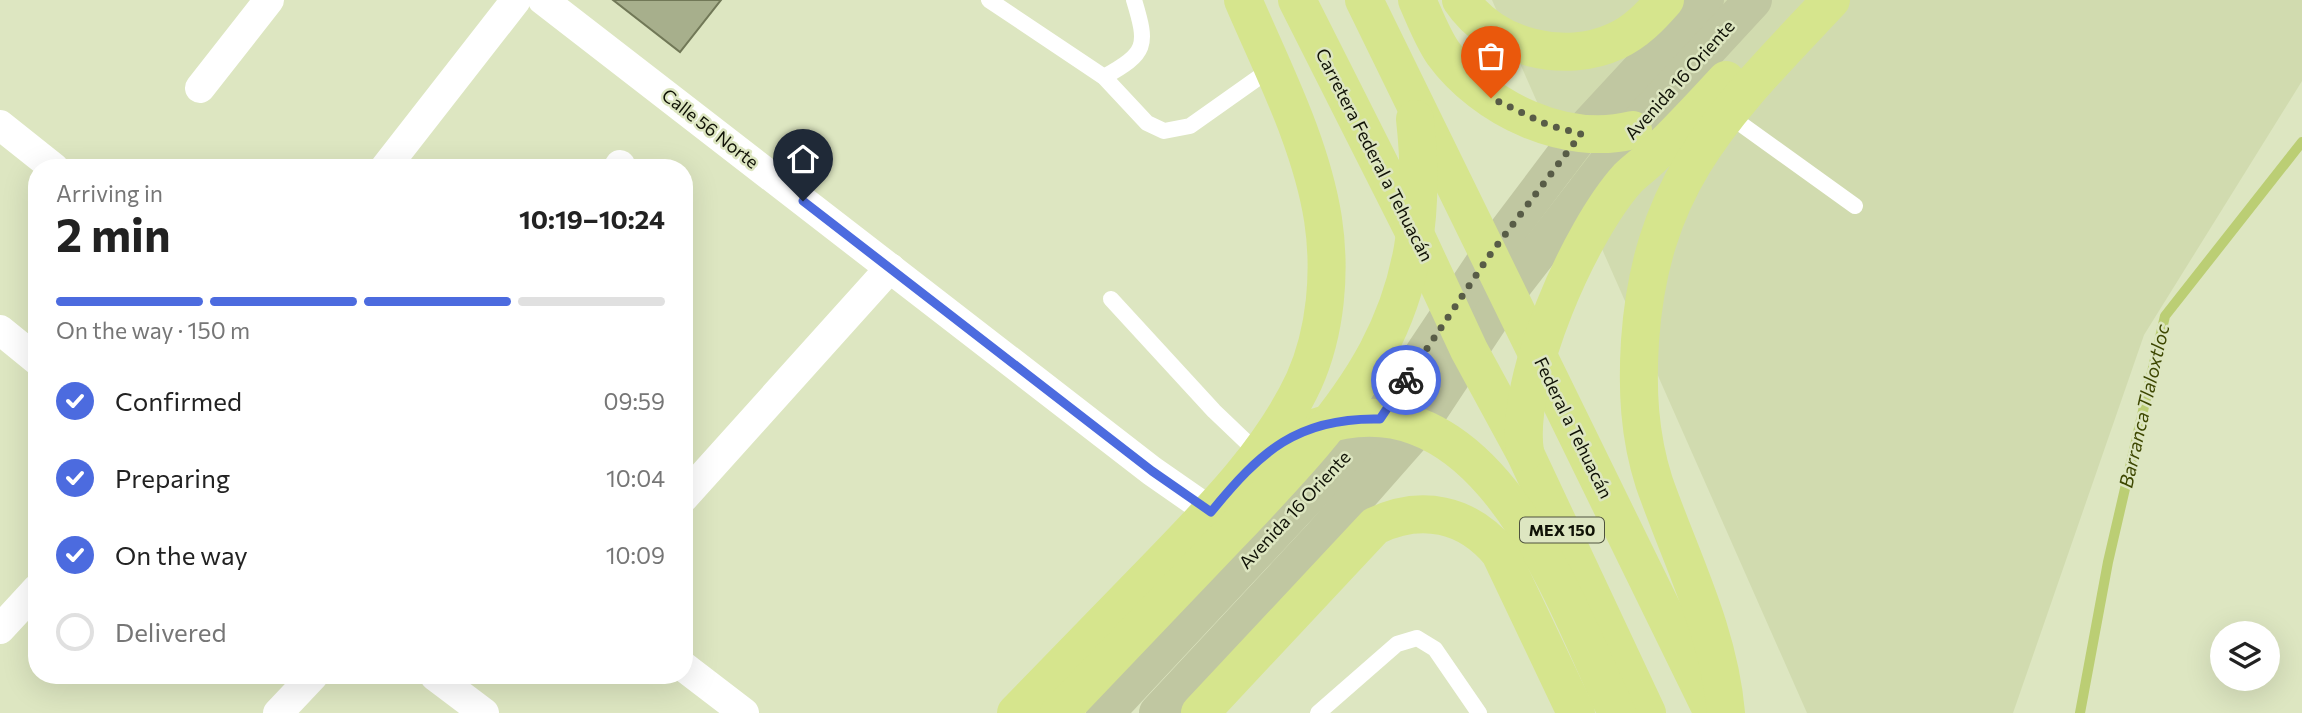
<!DOCTYPE html>
<html lang="en">
<head>
<meta charset="utf-8">
<style>
  :root { --surface:#fff; --page:#f2f2f2; --text:#222; --muted:#767676; --line:#e0e0e0; --accent:#4c6bdf }
  body { margin:0; font-family:Commissioner,sans-serif; background:var(--page); color:var(--text); height:100vh; display:flex; flex-direction:column; font-size:26px; white-space:nowrap }
  * { box-sizing:border-box; margin:0 }
  p { font-size:23px; color:var(--muted) }
  .icon { flex:none; width:38px; height:38px; fill:none; stroke:currentColor; stroke-width:2; stroke-linecap:round; stroke-linejoin:round }
  .map { position:relative; flex:1; overflow:hidden }
  .details { position:absolute; left:28px; top:159px; width:665px; height:525px; display:flex; flex-direction:column; background:var(--surface); border-radius:28px; box-shadow:0 7px 28px #0002 }
  .details>* { flex:none }
  .controls { position:absolute; left:2210px; top:621px; display:grid; gap:14px }
  .controls a { display:grid; place-items:center; width:70px; height:70px; border-radius:50%; background:var(--surface); box-shadow:0 7px 28px #0002; font-size:35px }
  .pin { position:absolute; display:grid; place-items:center; width:60px; height:60px; color:#fff; margin:-72px -30px; border-radius:50% 50% 50% 0; rotate:-45deg; box-shadow:0 0 7px #0007 }
  .pin .icon { rotate:45deg }
  .courier { position:absolute; display:grid; place-items:center; width:70px; height:70px; margin:-35px; border:5px solid #4c6bdf; border-radius:50%; background:#fff; color:#222; box-shadow:0 2px 9px #0007 }
  .head em { font-style:normal; font-weight:700 }
  .head div { display:flex; flex-direction:column-reverse }
  .head { display:flex; align-items:center; justify-content:space-between; height:119px; padding:0 28px }
  h1 { font-size:46px; font-weight:700; line-height:52px }
  .bar { display:grid; grid-template-columns:repeat(4,1fr); gap:10px 7px; align-content:center; height:84px; padding:0 28px }
  .bar i { height:9px; border-radius:5px; background:var(--line) }
  .bar .selected { background:var(--accent) }
  .bar p { grid-column:span 4 }
  ol { padding:0 28px; list-style:none }
  li { display:flex; align-items:center; gap:21px; height:77px }
  li p { margin-inline-start:auto }
  li .icon { padding:7px; border-radius:50%; background:var(--accent); color:#fff; stroke-width:4 }
  li:last-child { color:var(--muted) }
  li i { width:38px; height:38px; border:4px solid var(--line); border-radius:50% }
  .map>svg:first-child { display:block }
</style>
</head>
<body>
<div class="map">
<svg width="2302" height="713" viewBox="0 0 2302 713">
  <rect width="100%" height="100%" fill="#dde6c1"/>
  <path fill="#d1dbaf" d="M1492,0H2302V81L2144,335L2013,713H1807Z"/>
  <g fill="none" stroke-linecap="round" stroke-linejoin="round">
    <path stroke="#bbce74" stroke-width="10" d="M2080,713L2108,562L2165,316L2302,142"/>
  </g>
  <path fill="#a7af8c" stroke="#717857" stroke-width="2" d="M613,0H721L680,52Z"/>
  <g fill="none" stroke-linecap="round" stroke-linejoin="round">
    <g stroke="#fff" stroke-width="16">
      <path d="M989,0L1104,77L1147,123L1164,131L1190,126L1272,68"/>
      <path d="M1104,77C1147,53 1148,46 1134,0"/>
      <path d="M1727,114L1855,206"/>
      <path d="M1111,299L1214,411L1258,453"/>
      <path d="M1318,713L1397,644L1417,638L1435,649L1479,713"/>
    </g>
    <g stroke="#fff" stroke-width="30">
      <path d="M543,0L1152,471L1211,512"/>
      <path d="M200,88L269,0"/>
      <path d="M0,125L54,168"/>
      <path d="M385,168L516,0"/>
      <path d="M618,168L620,165"/>
      <path d="M0,330L37,360"/>
      <path d="M684,497L890,268"/>
      <path d="M0,629L37,589"/>
      <path d="M684,667L744,713"/>
      <path d="M435,676L484,713"/>
      <path d="M278,713L313,676"/>
    </g>
    <g stroke="#c0c7a1" stroke-width="38">
      <path d="M1105,713L1380,419L1489,256L1581,134L1705,0"/>
      <path d="M1158,713L1320,539L1417,429L1507,293L1633,130L1753,0"/>
    </g>
    <g stroke="#d6e58d" stroke-width="38">
      <path d="M1297,0L1416,236L1469,350L1525,453L1647,713"/>
      <path d="M1364,0L1713,713"/>
      <path d="M1417,0C1425,18 1432,37 1443,53C1484,109 1565,147 1633,130"/>
      <path d="M1461,0C1493,48 1565,65 1616,41C1636,32 1651,16 1665,0"/>
      <path d="M1317,427C1487,369 1563,598 1617,713"/>
      <path d="M1525,452C1514,380 1580,231 1628,178C1637,169 1648,162 1656,153C1680,130 1703,105 1726,80"/>
      <path d="M1016,713C1063,665 1110,616 1157,568C1211,512 1271,452 1304,381C1326,332 1331,272 1323,219C1311,143 1273,70 1243,0"/>
      <path d="M1059,713C1115,654 1171,595 1228,536C1354,404 1437,316 1415,119"/>
      <path d="M1200,713L1375,526C1421,504 1467,513 1500,553L1576,713"/>
      <path d="M1726,713C1719,631 1681,559 1654,482C1639,435 1637,389 1640,341C1651,179 1727,111 1831,0"/>
    </g>
  </g>
  <g fill="none" stroke-linecap="round" stroke-linejoin="round">
    <path stroke="#585c47" stroke-width="7" stroke-dasharray="0 12.6" d="M1406,380L1489,256L1581,134L1548,125L1491,98"/>
    <path stroke="#4c6bdf" stroke-width="9" d="M803,201L1152,471L1211,512C1260,452 1297,417 1380,419L1406,380"/>
  </g>
  <g text-anchor="middle" stroke-width="5" stroke-linejoin="round" paint-order="stroke">
    <rect fill="#dde6c1" stroke="#4e523e" stroke-width="2" x="1520" y="517.5" width="84" height="25" rx="5"/>
    <g font-size="16" font-weight="bold" fill="#101206">
      <text x="1562" y="536">MEX 150</text>
    </g>
    <g font-size="18" fill="#101206" stroke="#dde6c1">
      <text transform="translate(1680 80) rotate(-48)" y="6">Avenida 16 Oriente</text>
      <text transform="translate(710 129) rotate(38)" y="6">Calle 56 Norte</text>
      <text transform="translate(1374 155) rotate(63)" y="6">Carretera Federal a Tehuacán</text>
      <text transform="translate(1573 428) rotate(64)" y="6">Federal a Tehuacán</text>
      <text transform="translate(1295 510) rotate(-47)" y="6">Avenida 16 Oriente</text>
    </g>
    <g font-size="19" font-style="italic" fill="#3d4700" stroke="#dde6c1">
      <text transform="translate(2144 406) rotate(-77)" y="7">Barranca Tlaloxtloc</text>
    </g>
  </g>
</svg>
<div class="controls">
<a><svg class="icon" aria-label="layers" viewBox="0 0 24 24"><path d="M12 4l9 5-9 5-9-5zM3 14l9 5 9-5"/></svg></a>
</div>
<div class="pin" style="left:1491px;top:98px;background:#ea580c"><svg class="icon" aria-label="bag" viewBox="0 0 24 24"><path d="M5 8h14l-1 12H6zM9 8a3 3 0 0 1 6 0"/></svg></div>
<div class="pin" style="left:803px;top:201px;background:#1f2937"><svg class="icon" aria-label="home" viewBox="0 0 24 24"><path d="M3 11l9-7 9 7M6 9v11h12V9"/></svg></div>
<div class="courier" style="left:1406px;top:380px"><svg class="icon" aria-label="bike" viewBox="0 0 24 24"><circle cx="6" cy="16" r="4"/><circle cx="18" cy="16" r="4"/><path d="M6 16l4-8h5l3 8M10 8l3 8H6M13 5h3"/></svg></div>
<section class="details">
<div class="head"><div><h1>2 min</h1><p>Arriving in</p></div><em>10:19–10:24</em></div>
<div class="bar"><i class="selected"></i><i class="selected"></i><i class="selected"></i><i></i><p>On the way · 150 m</p></div>
<ol>
<li><svg class="icon" aria-label="check" viewBox="0 0 24 24"><path d="M5 12l5 5 9-10"/></svg>Confirmed<p>09:59</p></li>
<li><svg class="icon" aria-label="check" viewBox="0 0 24 24"><path d="M5 12l5 5 9-10"/></svg>Preparing<p>10:04</p></li>
<li><svg class="icon" aria-label="check" viewBox="0 0 24 24"><path d="M5 12l5 5 9-10"/></svg>On the way<p>10:09</p></li>
<li><i></i>Delivered</li>
</ol>
</section>
</div>
</body>
</html>
